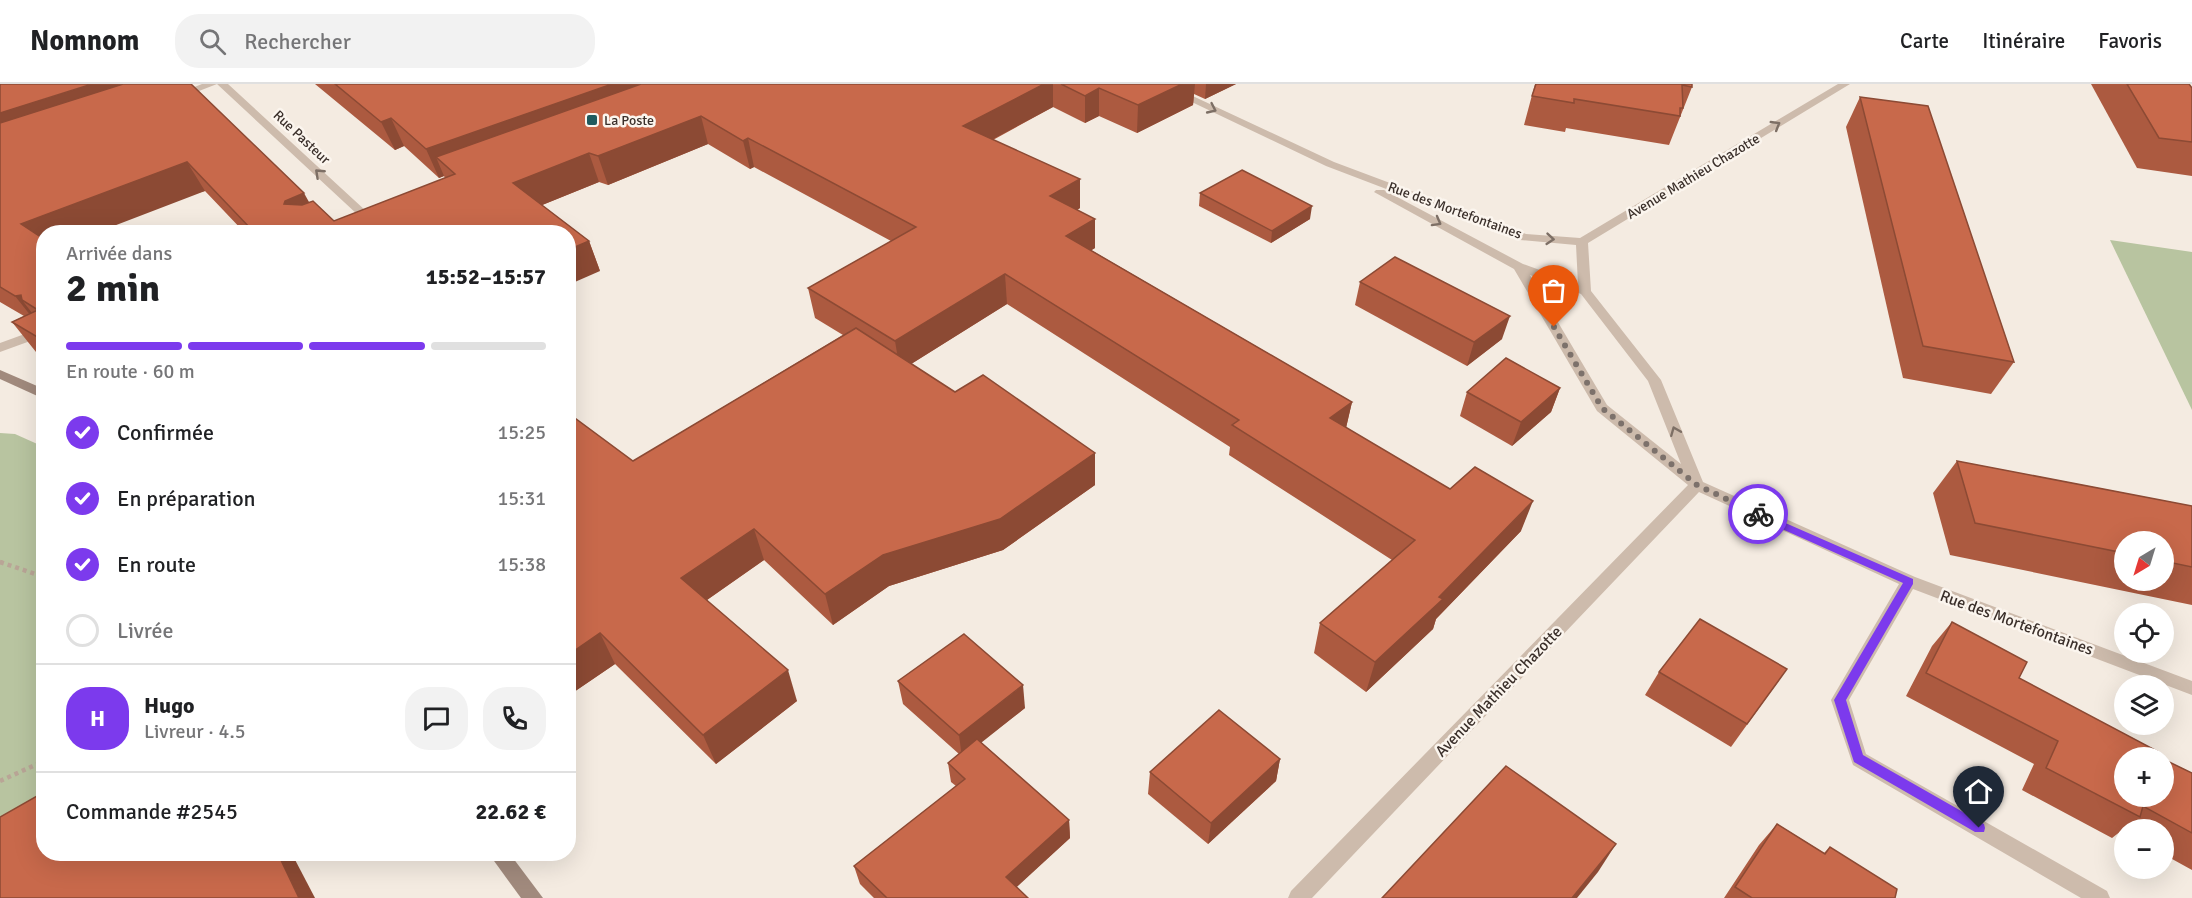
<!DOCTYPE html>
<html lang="fr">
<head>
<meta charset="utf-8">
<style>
  :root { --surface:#fff; --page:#f2f2f2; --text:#202124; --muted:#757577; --line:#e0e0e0; --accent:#7c3aed }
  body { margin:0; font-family:Signika,sans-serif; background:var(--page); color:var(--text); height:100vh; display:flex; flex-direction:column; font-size:22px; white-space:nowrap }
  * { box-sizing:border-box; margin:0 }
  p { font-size:20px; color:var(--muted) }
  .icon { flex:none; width:33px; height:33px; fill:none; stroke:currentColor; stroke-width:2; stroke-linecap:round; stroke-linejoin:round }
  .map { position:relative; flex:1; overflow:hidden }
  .details { position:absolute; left:36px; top:141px; width:540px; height:636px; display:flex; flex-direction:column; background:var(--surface); border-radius:24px; box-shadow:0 6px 24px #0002 }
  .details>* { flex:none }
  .needle { width:39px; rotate:218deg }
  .fabs { position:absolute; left:2114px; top:447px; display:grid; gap:12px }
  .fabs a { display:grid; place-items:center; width:60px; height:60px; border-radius:50%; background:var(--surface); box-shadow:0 6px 24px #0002; font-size:30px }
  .pin { position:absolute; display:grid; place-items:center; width:51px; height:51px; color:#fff; margin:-62px -26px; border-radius:50% 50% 50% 0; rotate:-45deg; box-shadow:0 0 6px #0007 }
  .pin .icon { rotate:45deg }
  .courier { position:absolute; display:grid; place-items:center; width:60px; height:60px; margin:-30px; border:4px solid #7c3aed; border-radius:50%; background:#fff; color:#222; box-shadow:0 2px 8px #0007 }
  .summary em { font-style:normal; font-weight:800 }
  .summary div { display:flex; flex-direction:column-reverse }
  .summary { display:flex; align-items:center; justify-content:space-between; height:102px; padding:0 30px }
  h1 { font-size:39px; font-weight:800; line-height:45px }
  .bar { display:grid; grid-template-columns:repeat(4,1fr); gap:9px 6px; align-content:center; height:72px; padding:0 30px }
  .bar i { height:8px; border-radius:4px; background:var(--line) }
  .bar .current { background:var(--accent) }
  .bar p { grid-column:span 4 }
  .line { display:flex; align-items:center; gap:15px; padding:0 30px; border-top:2px solid var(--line) }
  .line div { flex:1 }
  .round { display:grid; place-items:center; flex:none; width:63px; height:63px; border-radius:24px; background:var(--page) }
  ol { padding:0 30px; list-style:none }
  li { display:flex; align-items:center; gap:18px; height:66px }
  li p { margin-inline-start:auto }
  li .icon { padding:6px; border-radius:50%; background:var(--accent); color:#fff; stroke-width:4 }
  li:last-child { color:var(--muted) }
  li i { width:33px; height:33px; border:3px solid var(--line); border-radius:50% }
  header { display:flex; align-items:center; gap:36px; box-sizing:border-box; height:84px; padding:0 30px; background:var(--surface); border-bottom:2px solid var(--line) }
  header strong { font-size:28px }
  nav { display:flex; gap:33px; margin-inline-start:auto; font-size:21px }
  .search { width:420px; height:54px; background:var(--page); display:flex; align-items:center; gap:15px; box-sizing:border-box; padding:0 21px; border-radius:24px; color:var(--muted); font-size:22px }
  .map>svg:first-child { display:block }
</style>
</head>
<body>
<header>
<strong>Nomnom</strong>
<div class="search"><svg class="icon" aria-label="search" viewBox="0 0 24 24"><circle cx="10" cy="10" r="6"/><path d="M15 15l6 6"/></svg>Rechercher</div>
<nav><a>Carte</a><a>Itinéraire</a><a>Favoris</a></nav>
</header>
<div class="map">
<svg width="2192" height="814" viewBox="0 0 2192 814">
  <rect width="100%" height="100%" fill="#f4ebe1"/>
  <g fill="#b8c4a0">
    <path d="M2110,156L2192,168V326Z"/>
    <path d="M0,349L15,350L44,363L43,716L0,741Z"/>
  </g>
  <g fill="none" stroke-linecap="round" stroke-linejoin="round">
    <path stroke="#b9a596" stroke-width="4" stroke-dasharray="3 3" stroke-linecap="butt" d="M0,478L4,479"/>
    <g stroke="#b9a596" stroke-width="4.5" stroke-dasharray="4 4" stroke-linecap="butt">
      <path d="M0,478L44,493"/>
      <path d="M0,697L44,677"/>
    </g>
    <g fill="#cdbbac" fill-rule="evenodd">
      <path d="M202,0H228L366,127V131H358L217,0L181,14L172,12Z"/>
      <path d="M1154,0H1167L1334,78L1526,150L1580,154L1838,0H1850L1588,159L1591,207L1661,296L1703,398L1915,493L2192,597V611L1913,505L1849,616L1866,670L2107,807L2110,814H2081L1853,681L1831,616L1899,500L1699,408L1312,814H1288L1291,807L1688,401L1597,327L1514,185L1374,108L1376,106H1384L1523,180L1578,200L1576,161L1520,156L1326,82ZM1530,191L1581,210L1648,297L1681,380L1607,321Z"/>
      <path d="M44,243V252L0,268V259Z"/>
    </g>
    <g fill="#a18a7d" fill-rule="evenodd">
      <path d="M0,286L44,305V315L0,295Z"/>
      <path d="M489,770H510L543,814H521Z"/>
    </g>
  </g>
  <g fill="#ac5a40" fill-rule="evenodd">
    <path d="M0,0L309,118L334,137L445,94L444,92L439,94L404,62L395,66L315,0H1236L1205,15L1194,10L1193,21L1137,49L1099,32L1085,39L1053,23L993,56L1080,124L1077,126L1095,164L1091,166L1352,318L1346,344L1521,447L1436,535L1433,545L1366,608L1314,569L1320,539L1392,476L1229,371L1230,363L1007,220L911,280L1095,401L1003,466L889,502L833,541L764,476L707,516L797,617L716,680L615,580L568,612L633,377L843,251L815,234L808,204L891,157L754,83L750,85L708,60L608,101L599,98L542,121L589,157L600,187L568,148H244L205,107L44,148V272L36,268L12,238L24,232L0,218Z"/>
    <path d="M1535,0H1692V3L1669,61L1566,44L1565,48L1524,41Z"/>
    <path d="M2091,0H2189L2192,4V92L2137,84Z"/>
    <path d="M1860,13L2014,278L1991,310L1903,294L1846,43Z"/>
    <path d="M1200,109L1310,135L1271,159L1199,122Z"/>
    <path d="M1360,198L1502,255L1467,282L1355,221Z"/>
    <path d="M1560,304L1551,328L1512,362L1460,332L1467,308Z"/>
    <path d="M1957,377L2192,422V521L1950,471L1933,409ZM2124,458H2163V496H2124Z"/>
    <path d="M1952,538L2019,594L2155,671L2192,689V786L2163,770V746H2124V749L2121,747L2112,754L2022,706L2034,680L1906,612L1932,562Z"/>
    <path d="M1787,585L1731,663L1645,611L1659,588Z"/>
    <path d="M898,597L1025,624L981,658L1069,736L1070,754L1016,803L1028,814H874L860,800L854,782L956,702L951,698L948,679L959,670L903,620Z"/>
    <path d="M1280,675L1276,697L1208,760L1148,710L1150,688Z"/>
    <path d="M1777,740L1824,769L1830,763L1895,814H1724L1759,761Z"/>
  </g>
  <g fill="#8c4a34">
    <path d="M92,0H180L0,64V29Z"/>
    <path d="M612,0H697L436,73L444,92L439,94L426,65Z"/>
    <path d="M1044,0H1053V23L965,70L963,42Z"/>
    <path d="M1182,0H1195L1193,21L1137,49L1138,21Z"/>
    <path d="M1206,0H1236L1205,15Z"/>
    <path d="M1099,4V32L1085,39V12Z"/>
    <path d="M701,32L708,60L608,101L598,72Z"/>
    <path d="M391,34L404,62L395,66L381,38Z"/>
    <path d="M748,54L754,83L750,85L743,57Z"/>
    <path d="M589,69L599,98L525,128L513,99Z"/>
    <path d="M187,78L205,107L98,148H44L43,170L21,140Z"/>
    <path d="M1080,95V124L1051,142L1050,112Z"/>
    <path d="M304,109L320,138L284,120L285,117Z"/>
    <path d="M1312,122L1310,135L1271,159L1272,147Z"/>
    <path d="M1095,135V164L1067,182L1066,152Z"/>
    <path d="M589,157L600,187L568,201V166Z"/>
    <path d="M1005,190L1007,220L900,287L895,257Z"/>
    <path d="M21,211L22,216L42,242H39L15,212Z"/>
    <path d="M1510,232L1502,255L1467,282L1474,258Z"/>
    <path d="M1560,304L1551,328L1512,362L1521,338Z"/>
    <path d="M1352,318L1345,348L1330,334Z"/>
    <path d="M1095,369V401L1003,466L889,502L833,541L825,510L883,471Z"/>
    <path d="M1533,417L1521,447L1436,535L1433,545L1366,608L1375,578Z"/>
    <path d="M754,445L764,476L694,525L681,494Z"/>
    <path d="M600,549L615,580L568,612V571Z"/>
    <path d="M788,586L797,617L716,680L703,651Z"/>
    <path d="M1023,601L1025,624L962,674L959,651Z"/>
    <path d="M1280,675L1276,697L1208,760L1211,739Z"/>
    <path d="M1069,736L1070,754L1008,811L1006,793Z"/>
    <path d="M1616,760L1598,788L1577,814H1572Z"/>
    <path d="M278,770H292L315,814H299Z"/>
  </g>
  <g fill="#c8694b" stroke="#8c4a34" stroke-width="1.5">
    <path d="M0,0H92L0,29Z"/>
    <path d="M123,0H191L304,109L285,117L284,120L302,121L313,117L334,137L455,90L436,73L641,0H1044L963,42L1080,95L1050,112L1095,135L1066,152L1352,318L1330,334L1450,405L1475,383L1533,417L1439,513L1443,515L1375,578L1320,539L1415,456L1232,341L1239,336L1005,190L895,257L808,204L916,143L748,54L743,57L701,32L598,72L589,69L513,99L589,157L568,166V148H249L253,147L187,78L21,140L44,155V257L12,238L38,226L22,216L21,211L15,212L0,203V39Z"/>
    <path d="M335,0H612L426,65L391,34L381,38Z"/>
    <path d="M1061,0H1182L1138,21L1099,4L1085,12Z"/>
    <path d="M1536,0H1692V3L1682,1L1683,24H1680V32L1574,15V19L1532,12Z"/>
    <path d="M2127,0H2189L2192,4V58L2159,54Z"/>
    <path d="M1860,13L1928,22L2014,278L1923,262Z"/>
    <path d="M1242,86L1312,122L1272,147L1200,109Z"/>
    <path d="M1395,173L1510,232L1474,258L1360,198Z"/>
    <path d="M856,244L955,308L983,291L1095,369L1000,435L883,471L825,510L754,445L681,494L788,586L703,651L600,549L568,571V329L633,377Z"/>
    <path d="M1506,274L1560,304L1521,338L1467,308Z"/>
    <path d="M1957,377L2192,422V483L2163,477V458H2124V469L1975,439Z"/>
    <path d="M1700,535L1787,585L1747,640L1659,588Z"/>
    <path d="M1952,538L2027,578L2019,594L2157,667L2155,671L2160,674H2124V712H2163V675L2192,689V749L2143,722L2140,733L2046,684L2058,657L1926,589Z"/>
    <path d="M964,550L1023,601L959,651L898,597Z"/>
    <path d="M1219,626L1280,675L1211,739L1150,688Z"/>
    <path d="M977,655L1069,736L1006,793L1028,814H887L854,782L965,695L948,679Z"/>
    <path d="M1506,682L1616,760L1572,814H1382Z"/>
    <path d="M44,708V770H278L299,814H0V733Z"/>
    <path d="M1777,740L1825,770L1830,763L1897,805L1895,814H1752L1735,803Z"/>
  </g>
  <defs><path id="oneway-chevron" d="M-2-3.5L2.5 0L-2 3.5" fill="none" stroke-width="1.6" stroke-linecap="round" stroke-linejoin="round" transform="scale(1.5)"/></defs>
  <g stroke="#7d6f65">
    <use href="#oneway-chevron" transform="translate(1212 25) rotate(25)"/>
    <use href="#oneway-chevron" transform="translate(1776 41) rotate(-31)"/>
    <use href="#oneway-chevron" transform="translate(319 89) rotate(-137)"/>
    <use href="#oneway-chevron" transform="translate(1437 138) rotate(29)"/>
    <use href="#oneway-chevron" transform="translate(1550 155) rotate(5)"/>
    <use href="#oneway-chevron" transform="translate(1675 347) rotate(-112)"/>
  </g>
  <path fill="#7c3aed" d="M1758,427L1913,495V500L1846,616L1863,671L1984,740L1985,744L1984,748H1975L1854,678L1853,675L1834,616L1903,499L1755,433L1753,430Z"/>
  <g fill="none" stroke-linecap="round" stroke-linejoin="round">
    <path stroke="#7c716b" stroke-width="6" stroke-dasharray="0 10.8" d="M1554,243L1602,324L1697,401L1758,430"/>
  </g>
  <rect fill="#1f5a5e" stroke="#fbf5ee" stroke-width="2" x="586" y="30" width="12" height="12" rx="3"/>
  <g text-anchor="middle" stroke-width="5" stroke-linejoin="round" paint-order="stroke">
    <g font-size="14" fill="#3b302b" stroke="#fbf5ee" text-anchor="start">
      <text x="604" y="41">La Poste</text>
    </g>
    <g font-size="14" fill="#3b302b" stroke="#fbf5ee">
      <text transform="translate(302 53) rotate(43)" y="5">Rue Pasteur</text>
      <text transform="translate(1693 92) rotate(-31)" y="5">Avenue Mathieu Chazotte</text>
      <text transform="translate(1455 126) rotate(20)" y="5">Rue des Mortefontaines</text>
    </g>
    <g font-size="16" fill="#3b302b" stroke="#fbf5ee">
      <text transform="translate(2017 538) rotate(20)" y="6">Rue des Mortefontaines</text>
      <text transform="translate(1498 607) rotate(-46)" y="6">Avenue Mathieu Chazotte</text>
    </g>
  </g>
</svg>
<div class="fabs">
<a><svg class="needle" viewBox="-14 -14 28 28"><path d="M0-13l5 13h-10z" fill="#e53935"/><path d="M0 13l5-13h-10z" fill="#757577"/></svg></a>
<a><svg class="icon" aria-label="locate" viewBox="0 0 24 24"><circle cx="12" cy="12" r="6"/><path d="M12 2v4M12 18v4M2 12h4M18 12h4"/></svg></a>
<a><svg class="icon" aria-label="layers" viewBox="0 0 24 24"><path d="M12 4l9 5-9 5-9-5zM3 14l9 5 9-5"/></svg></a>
<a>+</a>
<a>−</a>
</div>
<div class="pin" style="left:1554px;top:243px;background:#ea580c"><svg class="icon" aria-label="bag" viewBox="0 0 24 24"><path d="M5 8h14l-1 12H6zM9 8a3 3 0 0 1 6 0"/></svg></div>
<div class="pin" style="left:1979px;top:744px;background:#1f2937"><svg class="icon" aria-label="home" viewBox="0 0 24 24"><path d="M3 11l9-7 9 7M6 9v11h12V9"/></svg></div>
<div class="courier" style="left:1758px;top:430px"><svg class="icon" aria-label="bike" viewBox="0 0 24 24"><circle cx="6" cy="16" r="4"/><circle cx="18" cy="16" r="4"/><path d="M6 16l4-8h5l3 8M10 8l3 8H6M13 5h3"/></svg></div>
<section class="details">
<div class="summary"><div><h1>2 min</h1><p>Arrivée dans</p></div><em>15:52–15:57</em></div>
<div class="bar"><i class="current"></i><i class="current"></i><i class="current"></i><i></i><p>En route · 60 m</p></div>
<ol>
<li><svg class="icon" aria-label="check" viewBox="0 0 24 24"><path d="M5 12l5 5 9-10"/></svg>Confirmée<p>15:25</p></li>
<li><svg class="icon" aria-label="check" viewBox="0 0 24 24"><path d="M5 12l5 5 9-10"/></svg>En préparation<p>15:31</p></li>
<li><svg class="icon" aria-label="check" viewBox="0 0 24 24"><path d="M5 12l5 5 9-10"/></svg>En route<p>15:38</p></li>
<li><i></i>Livrée</li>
</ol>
<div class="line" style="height:108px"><b class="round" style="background:var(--accent);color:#fff">H</b><div><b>Hugo</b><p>Livreur · 4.5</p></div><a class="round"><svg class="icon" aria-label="chat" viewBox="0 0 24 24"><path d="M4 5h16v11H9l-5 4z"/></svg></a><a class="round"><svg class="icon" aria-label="phone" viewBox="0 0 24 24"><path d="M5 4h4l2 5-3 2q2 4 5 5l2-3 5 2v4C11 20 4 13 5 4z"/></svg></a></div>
<div class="line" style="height:78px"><div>Commande #2545</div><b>22.62 €</b></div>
</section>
</div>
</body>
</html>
